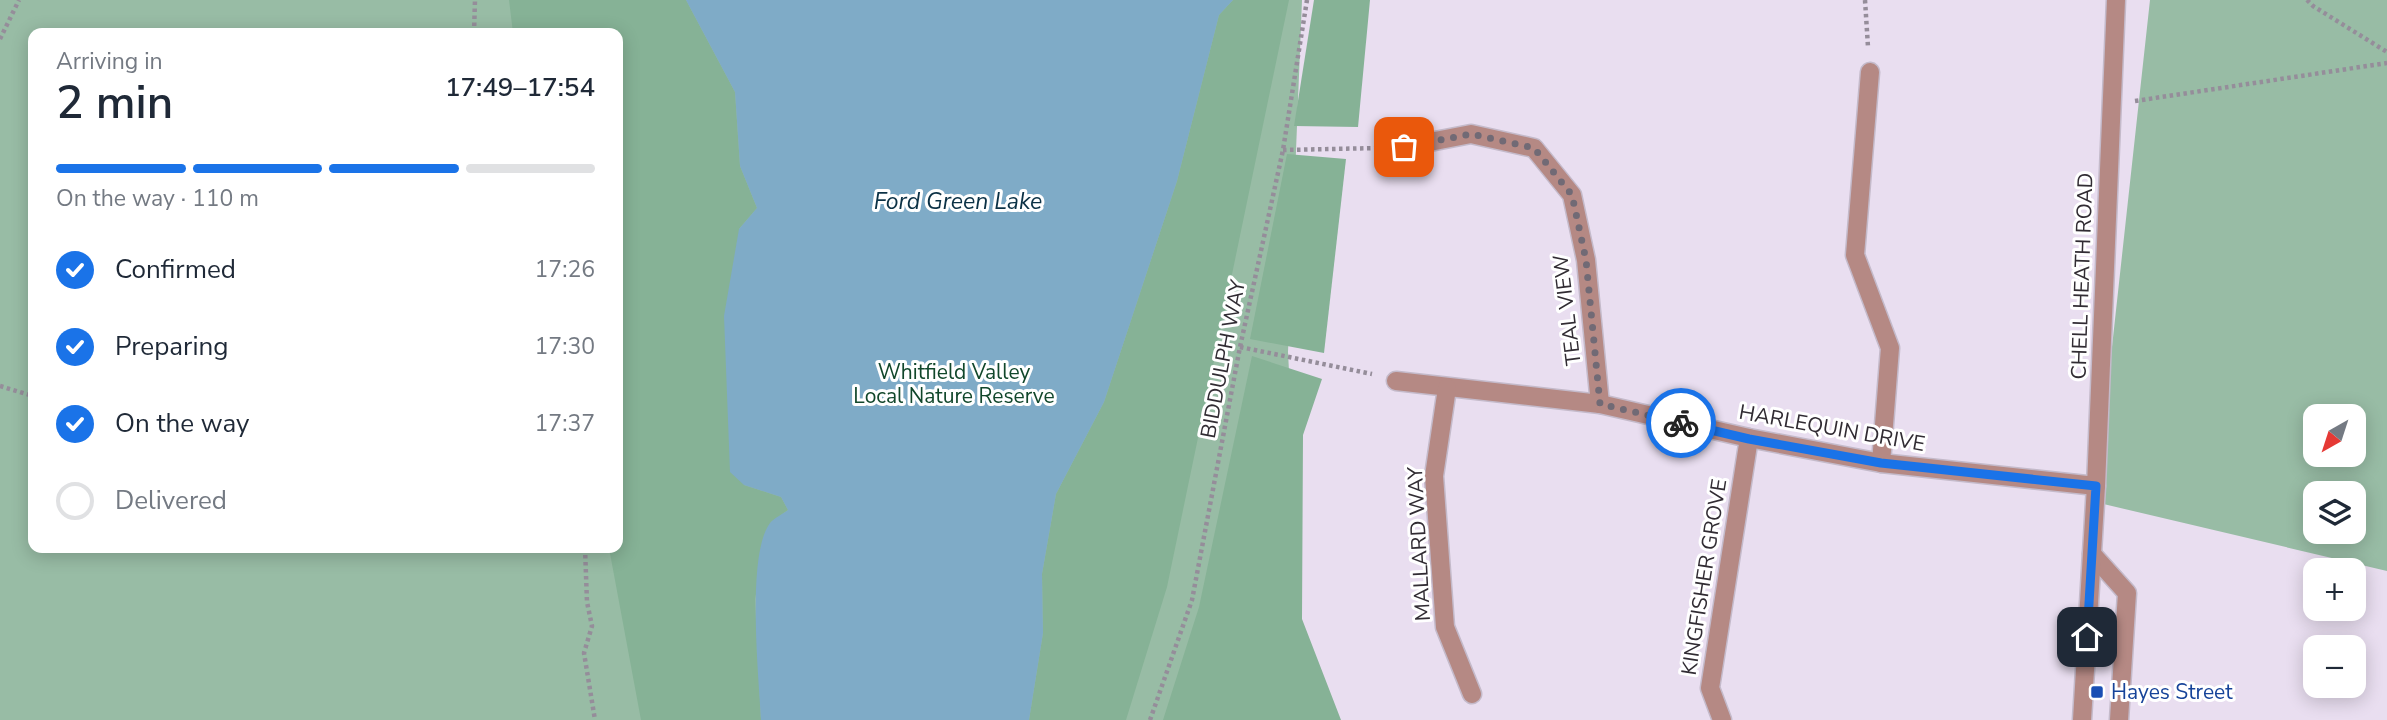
<!DOCTYPE html>
<html lang="en">
<head>
<meta charset="utf-8">
<style>
  :root { --surface:#fff; --page:#f2f2f3; --text:#1f2937; --muted:#747a83; --line:#e0e1e3; --accent:#1a73e8 }
  body { margin:0; font-family:"Nunito Sans",sans-serif; background:var(--page); color:var(--text); height:100vh; display:flex; flex-direction:column; font-size:26px; white-space:nowrap }
  * { box-sizing:border-box; margin:0 }
  p { font-size:23px; color:var(--muted) }
  .icon { flex:none; width:38px; height:38px; fill:none; stroke:currentColor; stroke-width:2; stroke-linecap:round; stroke-linejoin:round }
  .map { position:relative; flex:1; overflow:hidden }
  .panel { position:absolute; left:28px; top:28px; width:595px; height:525px; display:flex; flex-direction:column; background:var(--surface); border-radius:14px; box-shadow:0 4px 18px #0003 }
  .panel>* { flex:none }
  .needle { width:46px; rotate:219deg }
  .controls { position:absolute; left:2303px; top:404px; display:grid; gap:14px }
  .controls a { display:grid; place-items:center; width:63px; height:63px; border-radius:14px; background:var(--surface); box-shadow:0 4px 18px #0003; font-size:35px }
  .pin { position:absolute; display:grid; place-items:center; width:60px; height:60px; color:#fff; margin:-30px; border-radius:14px; box-shadow:0 4px 10px #0006 }
  .courier { position:absolute; display:grid; place-items:center; width:70px; height:70px; margin:-35px; border:5px solid #1a73e8; border-radius:50%; background:#fff; color:#222; box-shadow:0 2px 9px #0007 }
  .head em { font-style:normal; font-weight:600 }
  .head div { display:flex; flex-direction:column-reverse }
  .head { display:flex; align-items:center; justify-content:space-between; height:119px; padding:0 28px }
  h1 { font-size:46px; font-weight:600; line-height:52px }
  .bar { display:grid; grid-template-columns:repeat(4,1fr); gap:10px 7px; align-content:center; height:84px; padding:0 28px }
  .bar i { height:9px; border-radius:5px; background:var(--line) }
  .bar .on { background:var(--accent) }
  .bar p { grid-column:span 4 }
  ol { padding:0 28px; list-style:none }
  li { display:flex; align-items:center; gap:21px; height:77px }
  li p { margin-inline-start:auto }
  li .icon { padding:7px; border-radius:50%; background:var(--accent); color:#fff; stroke-width:4 }
  li:last-child { color:var(--muted) }
  li i { width:38px; height:38px; border:4px solid var(--line); border-radius:50% }
  .map>svg:first-child { display:block }
</style>
</head>
<body>
<div class="map">
<svg width="2387" height="720" viewBox="0 0 2387 720">
  <rect width="100%" height="100%" fill="#e9def0"/>
  <g fill="#98bca5" fill-rule="evenodd">
    <path d="M0,0H1302L1288,352L1307,720H0ZM33,33H618V548H33Z"/>
    <path d="M2150,0H2387V571L2095,502ZM2315,416H2354V455H2315ZM2315,494H2354V532H2315Z"/>
  </g>
  <g fill="#86b296">
    <path d="M509,0H686L735,92L740,166L757,208L739,229L744,485L781,497L788,510L771,522L755,599L761,720H641L609,548H618V33H513Z"/>
    <path d="M1233,0H1289L1167,587L1126,720H1029L1043,633L1042,574L1056,494L1104,402L1177,181L1219,15Z"/>
    <path d="M1314,0H1370L1358,127L1294,126Z"/>
    <path d="M1287,154L1346,159L1324,353L1250,339Z"/>
    <path d="M1252,356L1322,379L1303,435L1302,619L1341,720H1163L1199,607Z"/>
  </g>
  <path fill="#7fabc7" d="M686,0H1233L1219,15L1177,181L1104,402L1056,494L1042,574L1043,633L1029,720H761C759,678 746,555 770,523C774,518 783,514 788,510L781,497L744,485L730,472L724,316L739,229L757,208L740,166L735,92Z"/>
  <g fill="none" stroke-linecap="round" stroke-linejoin="round">
    <defs>
      <g id="minor">
        <path d="M1870,72L1855,255L1890,348L1881,463"/>
        <path d="M1404,147L1471,134L1534,148L1572,195L1586,260L1600,404"/>
        <path d="M1396,381L1600,404L1749,438L1881,463L2096,486"/>
        <path d="M1447,388L1434,476L1445,627L1472,694"/>
        <path d="M2092,554L2127,593L2119,720"/>
        <path d="M1722,720L1710,688L1749,438"/>
      </g>
      <path id="tertiary" d="M2082,720L2096,486L2116,0"/>
    </defs>
    <use href="#minor" stroke="#c4baca" stroke-width="21"/>
    <use href="#tertiary" stroke="#c4baca" stroke-width="21"/>
    <g stroke="#958d9a" stroke-width="4.5" stroke-dasharray="3.5 3.5" stroke-linecap="butt">
      <path d="M1865,0L1868,47"/>
      <path d="M2307,0L2313,6L2387,52"/>
      <path d="M474,33L475,0"/>
      <path d="M0,39L19,0"/>
      <path d="M2135,101L2387,63"/>
      <path d="M1283,150L1379,148"/>
      <path d="M1240,347L1372,374"/>
      <path d="M0,386L33,396"/>
      <path d="M585,548L587,602L592,626L584,653L595,720"/>
      <path d="M1150,720L1192,600L1240,347L1283,150L1307,0"/>
    </g>
    <use href="#minor" stroke="#b58984" stroke-width="18"/>
    <use href="#tertiary" stroke="#b58984" stroke-width="18"/>
  </g>
  <g fill="none" stroke-linecap="round" stroke-linejoin="round">
    <path stroke="#716a75" stroke-width="7" stroke-dasharray="0 12.6" d="M1404,147L1471,134L1534,148L1572,195L1586,260L1600,404L1681,423"/>
    <path stroke="#1a73e8" stroke-width="9" d="M1681,423L1749,439L1881,463L2096,486L2087,637"/>
  </g>
  <rect fill="#1a4fb4" stroke="#fff" stroke-width="2.5" x="2090" y="685" width="14" height="14" rx="3.5"/>
  <g text-anchor="middle" stroke-width="6" stroke-linejoin="round" paint-order="stroke">
    <g font-size="21" fill="#312c33" stroke="#fff">
      <text transform="translate(2082 276) rotate(-88)" y="7">CHELL HEATH ROAD</text>
      <text transform="translate(1567 310) rotate(-97)" y="7">TEAL VIEW</text>
      <text transform="translate(1223 359) rotate(-79)" y="7">BIDDULPH WAY</text>
      <text transform="translate(1832 428) rotate(10)" y="7">HARLEQUIN DRIVE</text>
      <text transform="translate(1419 544) rotate(-93)" y="7">MALLARD WAY</text>
      <text transform="translate(1704 577) rotate(-81)" y="7">KINGFISHER GROVE</text>
    </g>
    <g font-size="21" fill="#11472b" stroke="#fff">
      <text x="954" y="379">Whitfield Valley<tspan x="954" dy="24">Local Nature Reserve</tspan></text>
    </g>
    <g font-size="21" fill="#164399" stroke="#fff" text-anchor="start">
      <text x="2111" y="699">Hayes Street</text>
    </g>
    <g font-size="23" font-style="italic" fill="#0b3145" stroke="#fff">
      <text x="958" y="209">Ford Green Lake</text>
    </g>
  </g>
</svg>
<div class="controls">
<a><svg class="needle" viewBox="-14 -14 28 28"><path d="M0-13l5 13h-10z" fill="#e53935"/><path d="M0 13l5-13h-10z" fill="#747a83"/></svg></a>
<a><svg class="icon" aria-label="layers" viewBox="0 0 24 24"><path d="M12 4l9 5-9 5-9-5zM3 14l9 5 9-5"/></svg></a>
<a>+</a>
<a>−</a>
</div>
<div class="pin" style="left:1404px;top:147px;background:#ea580c"><svg class="icon" aria-label="bag" viewBox="0 0 24 24"><path d="M5 8h14l-1 12H6zM9 8a3 3 0 0 1 6 0"/></svg></div>
<div class="pin" style="left:2087px;top:637px;background:#1f2937"><svg class="icon" aria-label="home" viewBox="0 0 24 24"><path d="M3 11l9-7 9 7M6 9v11h12V9"/></svg></div>
<div class="courier" style="left:1681px;top:423px"><svg class="icon" aria-label="bike" viewBox="0 0 24 24"><circle cx="6" cy="16" r="4"/><circle cx="18" cy="16" r="4"/><path d="M6 16l4-8h5l3 8M10 8l3 8H6M13 5h3"/></svg></div>
<section class="panel">
<div class="head"><div><h1>2 min</h1><p>Arriving in</p></div><em>17:49–17:54</em></div>
<div class="bar"><i class="on"></i><i class="on"></i><i class="on"></i><i></i><p>On the way · 110 m</p></div>
<ol>
<li><svg class="icon" aria-label="check" viewBox="0 0 24 24"><path d="M5 12l5 5 9-10"/></svg>Confirmed<p>17:26</p></li>
<li><svg class="icon" aria-label="check" viewBox="0 0 24 24"><path d="M5 12l5 5 9-10"/></svg>Preparing<p>17:30</p></li>
<li><svg class="icon" aria-label="check" viewBox="0 0 24 24"><path d="M5 12l5 5 9-10"/></svg>On the way<p>17:37</p></li>
<li><i></i>Delivered</li>
</ol>
</section>
</div>
</body>
</html>
